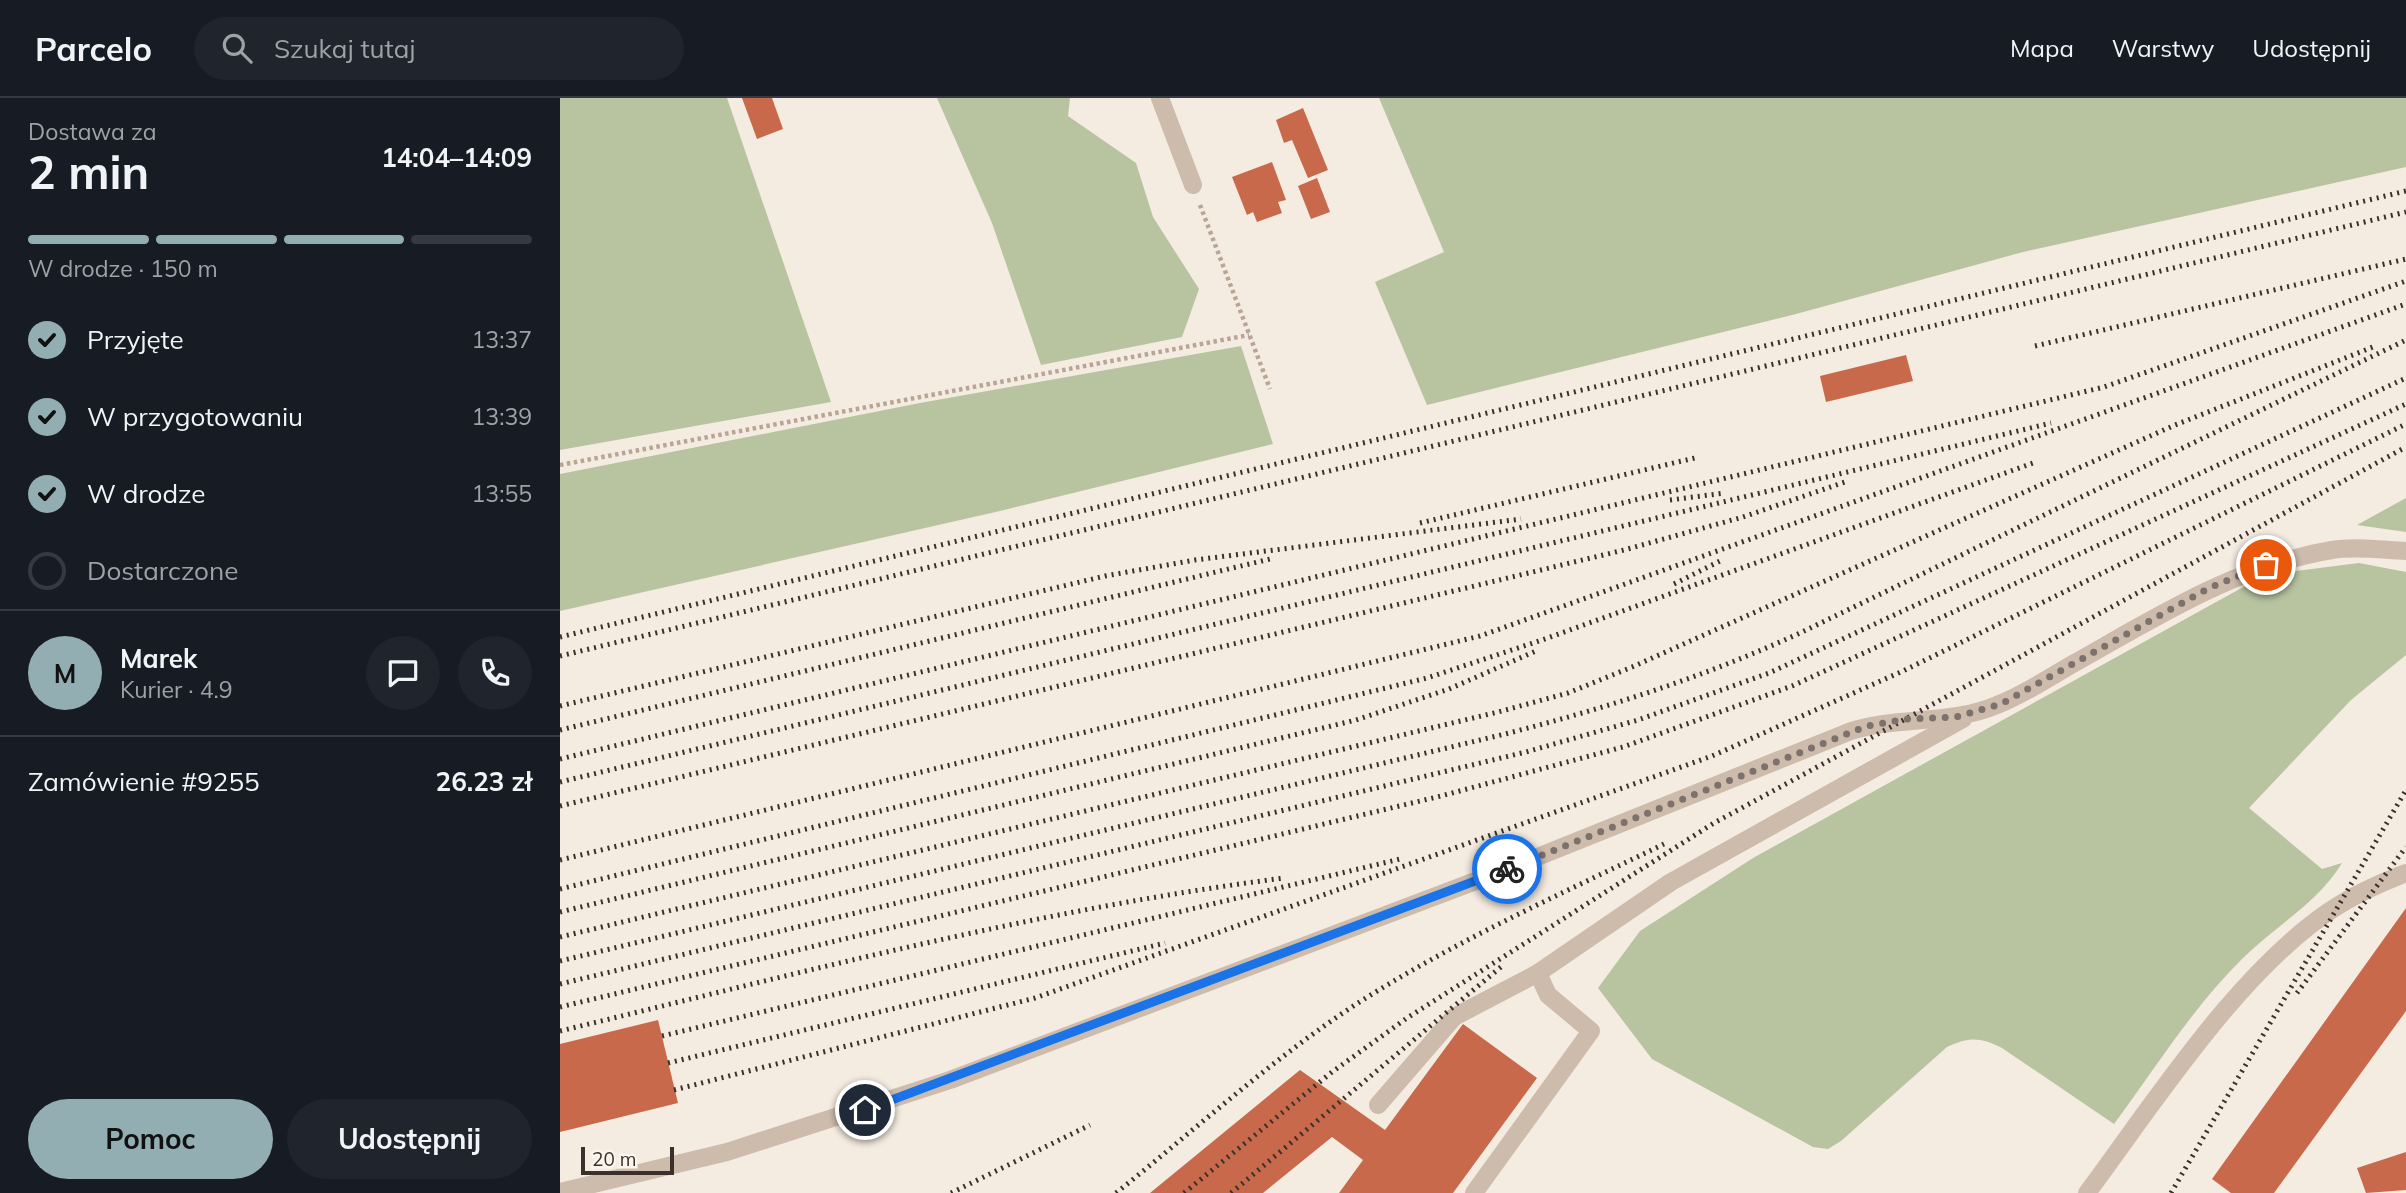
<!DOCTYPE html>
<html lang="pl">
<head>
<meta charset="utf-8">
<style>
  :root { --surface:#171b24; --page:#20242c; --text:#f1f3f6; --muted:#9ea1a6; --line:#363941; --accent:#92aeb2 }
  body { margin:0; font-family:Mulish,sans-serif; background:var(--page); color:var(--text); height:100vh; display:flex; flex-direction:column; font-size:26px; white-space:nowrap }
  * { box-sizing:border-box; margin:0 }
  p { font-size:23px; color:var(--muted) }
  .icon { flex:none; width:38px; height:38px; fill:none; stroke:currentColor; stroke-width:2; stroke-linecap:round; stroke-linejoin:round }
  .map { position:relative; flex:1; overflow:hidden }
  .details { display:flex; flex-direction:column; background:var(--surface); width:560px }
  .details>* { flex:none }
  .scale { position:absolute; left:21px; bottom:18px; width:93px; box-sizing:border-box; padding-left:7px; border:4px solid #3b302b; border-top:0; font-size:19px; line-height:24px; white-space:nowrap; color:#3b302b; -webkit-text-stroke:5px #fbf5ee; paint-order:stroke }
  .pin { position:absolute; display:grid; place-items:center; width:60px; height:60px; color:#fff; margin:-30px; border:4px solid #fff; border-radius:50%; box-shadow:0 2px 7px #0007 }
  .courier { position:absolute; display:grid; place-items:center; width:70px; height:70px; margin:-35px; border:5px solid #1a73e8; border-radius:50%; background:#fff; color:#222; box-shadow:0 2px 9px #0007 }
  .overview em { font-style:normal; font-weight:700 }
  .overview div { display:flex; flex-direction:column-reverse }
  .overview { display:flex; align-items:center; justify-content:space-between; height:119px; padding:0 28px }
  h1 { font-size:46px; font-weight:700; line-height:52px }
  .bar { display:grid; grid-template-columns:repeat(4,1fr); gap:10px 7px; align-content:center; height:84px; padding:0 28px }
  .bar i { height:9px; border-radius:5px; background:var(--line) }
  .bar .selected { background:var(--accent) }
  .bar p { grid-column:span 4 }
  .line { display:flex; align-items:center; gap:18px; padding:0 28px; border-top:2px solid var(--line) }
  .line div { flex:1 }
  .round { display:grid; place-items:center; flex:none; width:74px; height:74px; border-radius:37px; background:var(--page) }
  ol { padding:0 28px; list-style:none }
  li { display:flex; align-items:center; gap:21px; height:77px }
  li p { margin-inline-start:auto }
  li .icon { padding:7px; border-radius:50%; background:var(--accent); color:#111; stroke-width:4 }
  li:last-child { color:var(--muted) }
  li i { width:38px; height:38px; border:4px solid var(--line); border-radius:50% }
  .cta { display:flex; gap:14px; margin-top:auto; padding:14px 28px }
  .cta a { flex:1; height:80px; border-radius:42px; background:var(--accent); color:#111; font-size:28px; font-weight:700; line-height:80px; text-align:center }
  .cta a+a { background:var(--page); color:var(--text) }
  header { display:flex; align-items:center; gap:42px; box-sizing:border-box; height:98px; padding:0 35px; background:var(--surface); border-bottom:2px solid var(--line) }
  header strong { font-size:33px }
  nav { display:flex; gap:38px; margin-inline-start:auto; font-size:24px }
  .search { width:490px; height:63px; background:var(--page); display:flex; align-items:center; gap:18px; box-sizing:border-box; padding:0 24px; border-radius:38px; color:var(--muted); font-size:26px }
  main { display:flex; flex:1; min-height:0 }
  .map>svg:first-child { display:block }
</style>
</head>
<body>
<header>
<strong>Parcelo</strong>
<div class="search"><svg class="icon" aria-label="search" viewBox="0 0 24 24"><circle cx="10" cy="10" r="6"/><path d="M15 15l6 6"/></svg>Szukaj tutaj</div>
<nav><a>Mapa</a><a>Warstwy</a><a>Udostępnij</a></nav>
</header>
<main>
<section class="details">
<div class="overview"><div><h1>2 min</h1><p>Dostawa za</p></div><em>14:04–14:09</em></div>
<div class="bar"><i class="selected"></i><i class="selected"></i><i class="selected"></i><i></i><p>W drodze · 150 m</p></div>
<ol>
<li><svg class="icon" aria-label="check" viewBox="0 0 24 24"><path d="M5 12l5 5 9-10"/></svg>Przyjęte<p>13:37</p></li>
<li><svg class="icon" aria-label="check" viewBox="0 0 24 24"><path d="M5 12l5 5 9-10"/></svg>W przygotowaniu<p>13:39</p></li>
<li><svg class="icon" aria-label="check" viewBox="0 0 24 24"><path d="M5 12l5 5 9-10"/></svg>W drodze<p>13:55</p></li>
<li><i></i>Dostarczone</li>
</ol>
<div class="line" style="height:126px"><b class="round" style="background:var(--accent);color:#111">M</b><div><b>Marek</b><p>Kurier · 4.9</p></div><a class="round"><svg class="icon" aria-label="chat" viewBox="0 0 24 24"><path d="M4 5h16v11H9l-5 4z"/></svg></a><a class="round"><svg class="icon" aria-label="phone" viewBox="0 0 24 24"><path d="M5 4h4l2 5-3 2q2 4 5 5l2-3 5 2v4C11 20 4 13 5 4z"/></svg></a></div>
<div class="line" style="height:91px"><div>Zamówienie #9255</div><b>26.23 zł</b></div>
<div class="cta"><a>Pomoc</a><a>Udostępnij</a></div>
</section>
<div class="map">
<svg width="1846" height="1095" viewBox="0 0 1846 1095">
  <rect width="100%" height="100%" fill="#f4ebe1"/>
  <g fill="#b8c4a0">
    <path d="M0,0H167L271,304L0,352Z"/>
    <path d="M377,0H510L508,18L576,65L593,119L639,191L622,239L481,267L432,125Z"/>
    <path d="M819,0H1846V69L1463,154L1236,216L867,307L815,184L884,154Z"/>
    <path d="M681,248L713,346L440,413L0,513V376L360,305Z"/>
    <path d="M1846,400V434L1797,427Z"/>
    <path d="M1799,465L1846,474V557L1791,602L1689,710L1762,771L1782,765C1758,805 1715,828 1682,861C1633,909 1595,971 1554,1026L1442,950C1420,939 1409,939 1387,949L1281,1043L1268,1051L1253,1049L1092,961L1038,890L1080,833L1193,760L1705,477Z"/>
  </g>
  <g fill="#c8694b">
    <path d="M182,0H212L223,31L197,41Z"/>
    <path d="M743,10L768,72L748,80L732,42L724,45L716,22Z"/>
    <path d="M712,64L726,102L718,104L722,115L697,124L693,114L687,117L672,79Z"/>
    <path d="M757,80L770,114L751,121L738,88Z"/>
    <path d="M1346,257L1353,283L1266,304L1260,278Z"/>
    <path d="M1846,810V913L1714,1095H1671L1652,1081Z"/>
    <path d="M98,922L118,1005L0,1034V946Z"/>
    <path d="M903,926L977,980L893,1095H779L803,1062L772,1039L703,1095H590L740,972L825,1032Z"/>
    <path d="M1846,1054V1092L1806,1095L1797,1070Z"/>
  </g>
  <g fill="none" stroke-linecap="round" stroke-linejoin="round">
    <g stroke="#b9a596" stroke-width="4.5" stroke-dasharray="3.5 3.5" stroke-linecap="butt">
      <path d="M640,107L710,291"/>
      <path d="M0,367L689,237"/>
    </g>
    <g stroke="#cdbbac" stroke-width="18">
      <path d="M600,0L633,87"/>
      <path d="M818,1007L894,919L978,875L1111,784L1403,621"/>
      <path d="M0,1094L167,1054L390,982L950,770L1291,633C1339,618 1390,627 1437,607C1463,597 1487,581 1511,567C1595,520 1675,468 1772,452C1795,448 1823,452 1846,453"/>
      <path d="M914,1095L1031,933L988,897L978,875"/>
      <path d="M1527,1095C1594,1005 1683,866 1779,807C1800,794 1823,784 1846,775"/>
    </g>
    <g stroke="#3b302b" stroke-width="5" stroke-dasharray="2 5" stroke-linecap="butt">
      <path d="M1475,248L1846,161"/>
      <path d="M1110,402L1165,395"/>
      <path d="M860,425L1139,359"/>
      <path d="M1114,486L1164,461"/>
      <path d="M0,539L1846,93"/>
      <path d="M0,558L1846,114"/>
      <path d="M0,608L545,478L635,462L961,421"/>
      <path d="M0,632L710,461"/>
      <path d="M0,661L1544,289L1846,183"/>
      <path d="M0,684L1491,325"/>
      <path d="M0,708L1064,452L1183,419L1285,384"/>
      <path d="M0,762L920,538L1846,206"/>
      <path d="M0,791L867,580L982,542L1473,365"/>
      <path d="M0,814L796,622L889,591L976,553"/>
      <path d="M0,839L938,614L1008,595L1072,569L1615,327L1813,249"/>
      <path d="M0,863L945,636C1047,610 1144,579 1240,535L1846,242"/>
      <path d="M0,886L966,654L1078,622L1209,575L1846,280"/>
      <path d="M1737,895L1846,749"/>
      <path d="M0,909L881,698L1063,649L1232,588L1846,306"/>
      <path d="M0,933C240,875 479,811 724,780"/>
      <path d="M102,938L840,761"/>
      <path d="M108,965L605,845"/>
      <path d="M114,992L475,900L1152,658L1343,573L1846,326"/>
      <path d="M391,1095L530,1027"/>
      <path d="M556,1095C636,1031 713,960 798,905C895,843 1001,796 1104,746"/>
      <path d="M624,1095L772,974L847,920L1154,725L1846,349"/>
      <path d="M671,1095L942,868"/>
      <path d="M1611,1095L1846,692"/>
    </g>
  </g>
  <g fill="none" stroke-linecap="round" stroke-linejoin="round">
    <path stroke="#7c716b" stroke-width="7" stroke-dasharray="0 12.6" d="M947,771L1307,628L1347,621L1396,619L1441,606L1649,490L1706,467"/>
    <path stroke="#1a73e8" stroke-width="9" d="M305,1012L947,771"/>
  </g>
</svg>
<div class="scale">20 m</div>
<div class="pin" style="left:1706px;top:467px;background:#ea580c"><svg class="icon" aria-label="bag" viewBox="0 0 24 24"><path d="M5 8h14l-1 12H6zM9 8a3 3 0 0 1 6 0"/></svg></div>
<div class="pin" style="left:305px;top:1012px;background:#1f2937"><svg class="icon" aria-label="home" viewBox="0 0 24 24"><path d="M3 11l9-7 9 7M6 9v11h12V9"/></svg></div>
<div class="courier" style="left:947px;top:771px"><svg class="icon" aria-label="bike" viewBox="0 0 24 24"><circle cx="6" cy="16" r="4"/><circle cx="18" cy="16" r="4"/><path d="M6 16l4-8h5l3 8M10 8l3 8H6M13 5h3"/></svg></div>
</div>
</main>
</body>
</html>
